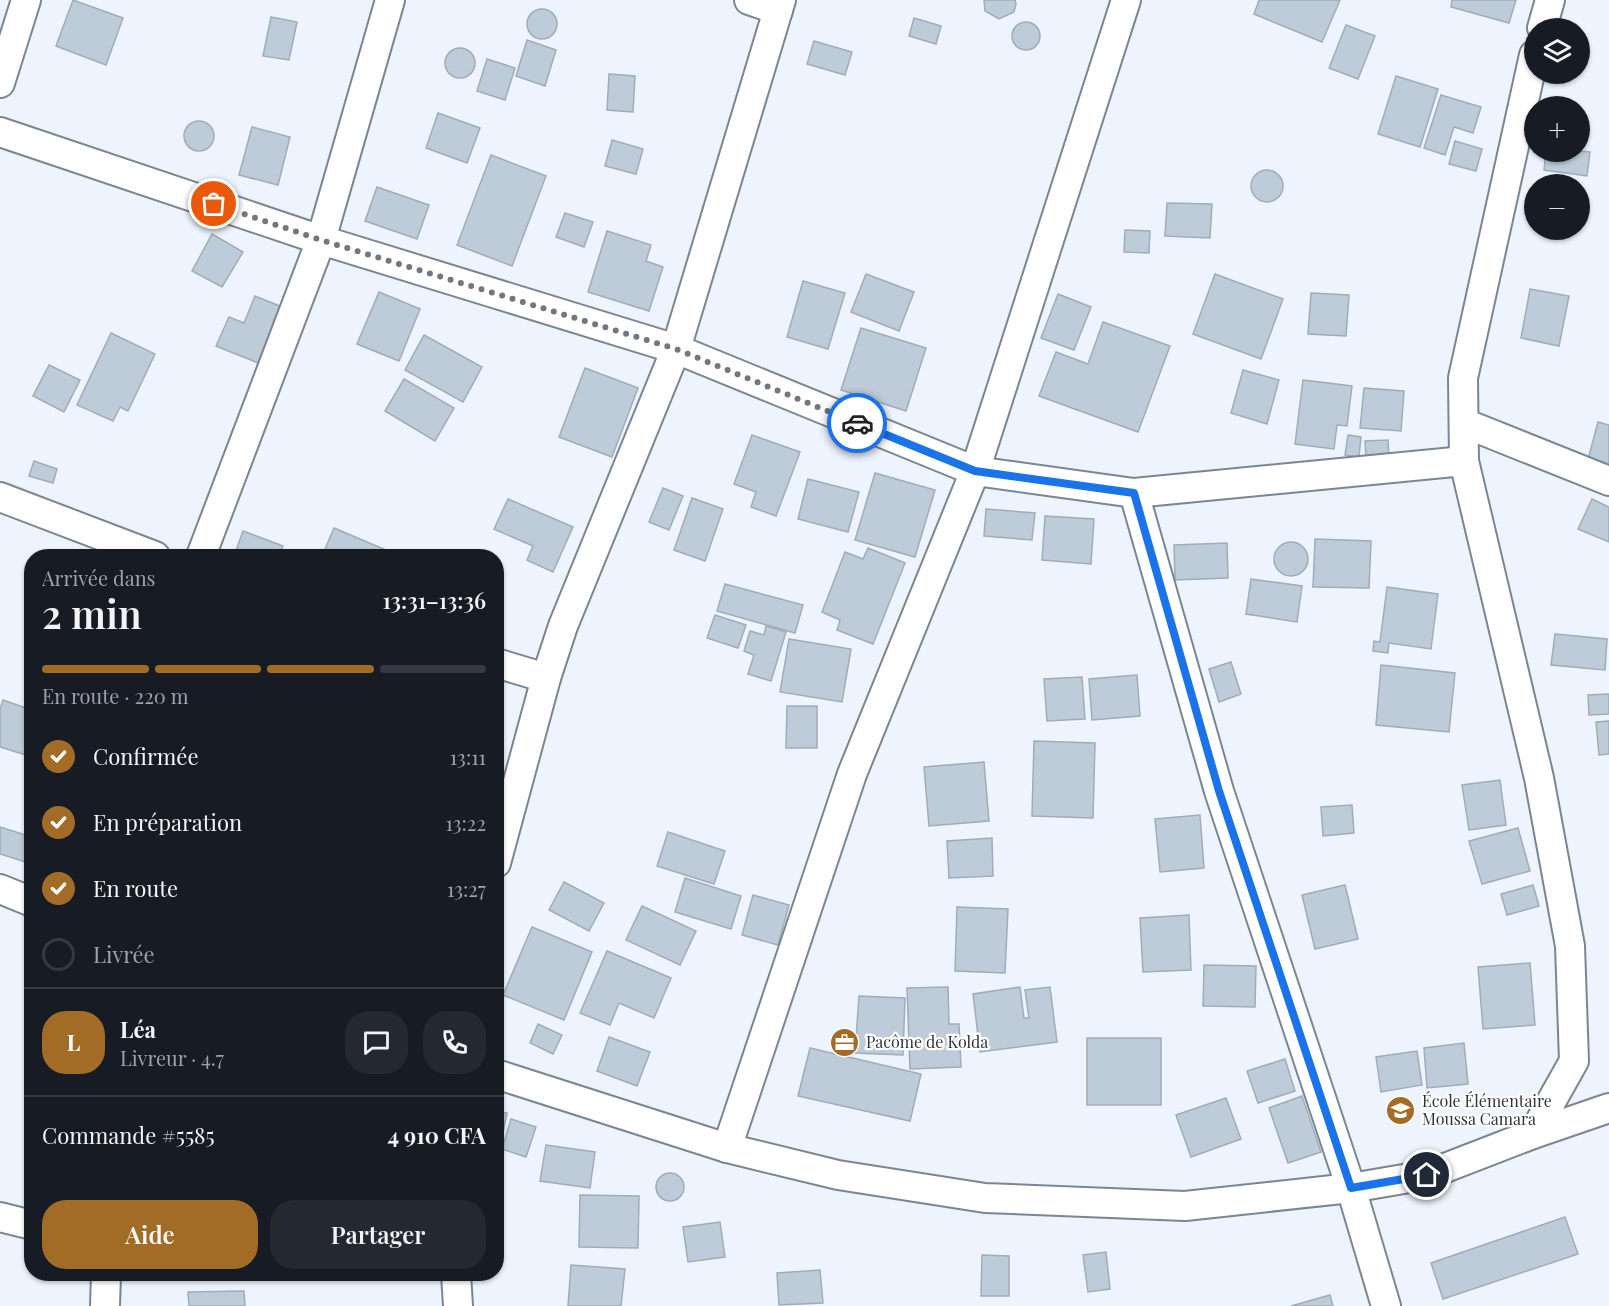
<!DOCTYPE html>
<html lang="fr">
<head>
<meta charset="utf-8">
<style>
  :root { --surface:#171b24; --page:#242831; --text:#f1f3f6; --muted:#9ea1a6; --line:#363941; --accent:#a26c26 }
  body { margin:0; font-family:"Playfair Display",serif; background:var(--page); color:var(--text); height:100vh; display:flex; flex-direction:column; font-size:22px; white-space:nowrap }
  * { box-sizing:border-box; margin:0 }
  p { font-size:20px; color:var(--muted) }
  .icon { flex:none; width:33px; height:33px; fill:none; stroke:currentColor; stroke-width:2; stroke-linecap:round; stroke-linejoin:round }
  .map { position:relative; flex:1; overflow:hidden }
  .drawer { position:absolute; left:24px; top:549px; width:480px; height:732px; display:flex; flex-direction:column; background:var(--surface); border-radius:24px; box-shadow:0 2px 4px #0004 }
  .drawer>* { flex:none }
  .buttons { position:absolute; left:1524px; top:18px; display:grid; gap:12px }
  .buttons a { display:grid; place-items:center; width:66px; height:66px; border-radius:50%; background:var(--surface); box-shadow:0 2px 4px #0004; font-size:30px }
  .pin { position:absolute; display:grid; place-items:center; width:51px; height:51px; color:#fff; margin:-26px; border:3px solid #fff; border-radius:50%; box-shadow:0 2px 6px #0007 }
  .courier { position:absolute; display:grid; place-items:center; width:60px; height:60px; margin:-30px; border:4px solid #1a73e8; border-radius:50%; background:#fff; color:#222; box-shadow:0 2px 8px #0007 }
  .overview em { font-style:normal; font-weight:600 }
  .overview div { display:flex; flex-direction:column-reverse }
  .overview { display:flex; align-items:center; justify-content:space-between; height:102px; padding:0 18px }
  h1 { font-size:39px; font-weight:600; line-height:45px }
  .bar { display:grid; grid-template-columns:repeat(4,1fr); gap:9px 6px; align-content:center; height:72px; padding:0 18px }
  .bar i { height:8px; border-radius:4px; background:var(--line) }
  .bar .selected { background:var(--accent) }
  .bar p { grid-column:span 4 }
  .line { display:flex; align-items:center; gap:15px; padding:0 18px; border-top:2px solid var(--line) }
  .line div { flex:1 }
  .round { display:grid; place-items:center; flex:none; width:63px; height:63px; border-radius:24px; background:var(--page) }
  ol { padding:0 18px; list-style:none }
  li { display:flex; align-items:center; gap:18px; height:66px }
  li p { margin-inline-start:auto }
  li .icon { padding:6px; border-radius:50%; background:var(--accent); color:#fff; stroke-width:4 }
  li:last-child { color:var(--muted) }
  li i { width:33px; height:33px; border:3px solid var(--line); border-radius:50% }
  .primary-button { display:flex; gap:12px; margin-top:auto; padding:12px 18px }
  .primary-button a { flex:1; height:69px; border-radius:24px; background:var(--accent); color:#fff; font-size:24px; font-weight:600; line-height:69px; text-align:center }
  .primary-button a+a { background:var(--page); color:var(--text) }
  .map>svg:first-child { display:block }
</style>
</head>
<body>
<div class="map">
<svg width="1609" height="1306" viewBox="0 0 1609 1306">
  <rect width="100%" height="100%" fill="#edf4fd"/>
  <g fill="#becbd8" stroke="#a0acb9" stroke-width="1.5">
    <path d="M73,0L123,18L106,65L56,46Z"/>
    <path d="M984,0H1015L1016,4L1014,12L999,19L985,11Z"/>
    <path d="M1259,0H1340L1322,42L1254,14Z"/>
    <path d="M1452,0H1516L1509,23L1451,7Z"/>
    <circle cx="542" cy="24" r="15"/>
    <path d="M271,17L297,22L289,60L263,56Z"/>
    <path d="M914,18L941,26L936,44L909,36Z"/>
    <circle cx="1026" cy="36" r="14"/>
    <path d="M1346,25L1375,36L1358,79L1329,68Z"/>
    <path d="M527,40L556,50L545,86L516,76Z"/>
    <path d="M814,41L852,52L845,75L807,64Z"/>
    <circle cx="460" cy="63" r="15"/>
    <path d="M487,59L515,68L505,100L477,91Z"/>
    <path d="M609,74L635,76L633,112L607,110Z"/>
    <path d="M1396,76L1438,89L1420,147L1378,134Z"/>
    <path d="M1441,95L1481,107L1473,133L1454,127L1445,155L1424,148Z"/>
    <path d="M438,113L480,128L467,163L426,148Z"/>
    <circle cx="199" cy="136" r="15"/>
    <path d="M252,127L290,137L278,185L239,175Z"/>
    <path d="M612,140L643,149L636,174L605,166Z"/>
    <path d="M1455,141L1482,149L1476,171L1449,164Z"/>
    <path d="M1580,151L1590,152L1587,176L1544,170L1546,152Z"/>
    <path d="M491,155L546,176L512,266L457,245Z"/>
    <circle cx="1267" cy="186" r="16"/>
    <path d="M377,187L429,205L417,239L365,221Z"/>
    <path d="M1167,203L1212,204L1210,238L1165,236Z"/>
    <path d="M565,213L593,222L584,247L556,237Z"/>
    <path d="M1125,230L1150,231L1149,253L1124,252Z"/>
    <path d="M607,231L651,245L646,261L663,267L649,311L588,292Z"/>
    <path d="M212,234L243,252L222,287L192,271Z"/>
    <path d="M866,274L914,292L899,331L851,312Z"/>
    <path d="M1215,274L1283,299L1261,359L1193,334Z"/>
    <path d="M803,281L845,293L828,349L787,337Z"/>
    <path d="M1530,289L1569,296L1559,346L1521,338Z"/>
    <path d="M379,292L420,309L399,361L357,344Z"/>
    <path d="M1311,293L1349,295L1346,336L1308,334Z"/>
    <path d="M1058,294L1091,307L1074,350L1041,338Z"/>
    <path d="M255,296L287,309L263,365L216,346L229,317L244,323Z"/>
    <path d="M1103,322L1170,346L1138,432L1039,396L1056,352L1088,364Z"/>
    <path d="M861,328L926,348L906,411L841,390Z"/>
    <path d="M111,333L155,354L128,411L120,407L113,421L77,405Z"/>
    <path d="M424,335L482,367L463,402L405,370Z"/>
    <path d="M49,365L80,380L64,412L33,396Z"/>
    <path d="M585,368L638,388L612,457L559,437Z"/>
    <path d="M1243,370L1279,380L1267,424L1231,413Z"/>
    <path d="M404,379L454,408L435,441L385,411Z"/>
    <path d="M1303,380L1352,386L1347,426L1337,425L1334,449L1295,444Z"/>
    <path d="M1364,388L1404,391L1401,431L1360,428Z"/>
    <path d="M1598,422L1609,425V469L1587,463Z"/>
    <path d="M752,435L800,452L776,516L751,507L756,492L734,484Z"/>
    <path d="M1348,435L1361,437L1359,457L1345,455Z"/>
    <path d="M1388,440L1389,457L1366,459L1365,441Z"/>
    <path d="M34,461L57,469L53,483L29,476Z"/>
    <path d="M875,473L935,490L915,557L855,540Z"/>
    <path d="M808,479L859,492L848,532L798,519Z"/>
    <path d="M663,488L683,496L669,530L649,522Z"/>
    <path d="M692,498L723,509L705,561L674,550Z"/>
    <path d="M508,499L573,527L553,572L527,560L533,546L494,529Z"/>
    <path d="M1592,499L1609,507V542L1578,529Z"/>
    <path d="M986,509L1035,513L1032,540L984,536Z"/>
    <path d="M1045,516L1094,519L1091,564L1042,560Z"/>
    <path d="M334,528L393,553L392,556H322Z"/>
    <path d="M243,531L283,546L279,556H234Z"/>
    <path d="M1315,539L1371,541L1369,588L1313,587Z"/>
    <circle cx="1291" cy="559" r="17"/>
    <path d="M1227,543L1228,578L1175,580L1174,545Z"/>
    <path d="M868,548L905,563L873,644L837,630L840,620L822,612L845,552L863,559Z"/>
    <path d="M1251,579L1302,586L1297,622L1246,614Z"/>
    <path d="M725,584L803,605L795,633L717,611Z"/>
    <path d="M1387,587L1438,594L1431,649L1389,643L1388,653L1373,651L1374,641L1380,642Z"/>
    <path d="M715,615L746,625L738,648L707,638Z"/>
    <path d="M766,626L786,632L771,681L748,674L754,655L744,651L750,631L764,635Z"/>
    <path d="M1555,634L1607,639L1605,670L1551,665Z"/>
    <path d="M789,639L851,649L842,702L780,692Z"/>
    <path d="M1231,662L1241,694L1219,702L1209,669Z"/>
    <path d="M1381,665L1455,673L1449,732L1376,725Z"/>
    <path d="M1137,675L1140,716L1092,720L1089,679Z"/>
    <path d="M1082,677L1085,719L1047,721L1044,679Z"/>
    <path d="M1609,694V714L1589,715L1588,695Z"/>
    <path d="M3,700L32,710V757L0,747V709Z"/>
    <path d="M787,706H817V748H786Z"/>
    <path d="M1609,721V754L1599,755L1596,722Z"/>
    <path d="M1034,741L1095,743L1093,818L1032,816Z"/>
    <path d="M984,762L989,821L929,826L924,767Z"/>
    <path d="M1500,780L1506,825L1469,830L1462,785Z"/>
    <path d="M1352,805L1354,833L1323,836L1321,807Z"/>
    <path d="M1200,815L1204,868L1160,872L1155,819Z"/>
    <path d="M0,827L32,837V864L0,854Z"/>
    <path d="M1518,828L1530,871L1482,884L1469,841Z"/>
    <path d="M668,832L725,851L714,884L657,866Z"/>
    <path d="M992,838L993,876L949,878L947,841Z"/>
    <path d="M685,878L741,896L731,929L675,912Z"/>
    <path d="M564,882L604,903L589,931L549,910Z"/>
    <path d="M1345,885L1358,939L1315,949L1302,895Z"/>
    <path d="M1533,885L1539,906L1507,915L1501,894Z"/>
    <path d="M753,895L789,905L778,945L742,935Z"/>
    <path d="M642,906L696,931L680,965L626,940Z"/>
    <path d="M957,907L1008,909L1005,973L955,971Z"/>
    <path d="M1189,915L1191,970L1143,972L1140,918Z"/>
    <path d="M532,927L592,952L564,1020L503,995Z"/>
    <path d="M607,951L671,978L654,1018L619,1003L610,1025L580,1013Z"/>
    <path d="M1530,963L1535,1025L1483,1029L1478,967Z"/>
    <path d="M1204,965L1256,966L1255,1007L1203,1006Z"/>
    <path d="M948,987L949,1024H959L961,1067L910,1069L907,988Z"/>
    <path d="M1020,987L1024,1018H1029L1025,990L1050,987L1057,1042L980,1052L973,994Z"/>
    <path d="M859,996L905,998L903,1055L855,1053Z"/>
    <path d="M538,1024L562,1035L553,1054L530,1043Z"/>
    <path d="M609,1037L650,1052L637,1086L597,1071Z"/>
    <rect x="1087" y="1038" width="74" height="67"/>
    <path d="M1464,1043L1468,1084L1427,1088L1424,1048Z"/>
    <path d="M810,1048L921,1074L910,1121L798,1096Z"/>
    <path d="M1417,1051L1422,1085L1381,1092L1376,1057Z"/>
    <path d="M1285,1059L1295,1091L1258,1103L1247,1071Z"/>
    <path d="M1302,1096L1321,1152L1288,1163L1269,1108Z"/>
    <path d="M1226,1098L1241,1139L1191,1157L1176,1115Z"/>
    <path d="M496,1111L507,1113L500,1148H496Z"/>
    <path d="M511,1119L536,1127L526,1157L502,1149Z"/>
    <path d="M546,1145L595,1152L590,1188L540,1181Z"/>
    <circle cx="670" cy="1187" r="14"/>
    <path d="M580,1195L639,1196L638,1248L579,1247Z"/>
    <path d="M1565,1217L1578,1254L1443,1299L1431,1263Z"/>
    <path d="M720,1222L725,1257L688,1262L683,1227Z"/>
    <path d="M1106,1252L1110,1289L1088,1292L1083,1255Z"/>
    <path d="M982,1255L1009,1256V1296H981Z"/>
    <path d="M571,1265L625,1269L621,1306H568Z"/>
    <path d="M820,1270L823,1303L779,1305L777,1273Z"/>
    <path d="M244,1291L245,1306H189L188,1292Z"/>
    <path d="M1330,1295L1333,1306H1291Z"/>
  </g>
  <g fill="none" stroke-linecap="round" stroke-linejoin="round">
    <defs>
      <g id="minor">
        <path d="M749,0L778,10"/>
        <path d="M1542,28L1550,0"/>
        <path d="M0,83L26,0"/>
        <path d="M0,132L321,240L676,349L975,471L1134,493L1464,461"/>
        <path d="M1464,423L1609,481"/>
        <path d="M1134,493L1219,791L1351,1188L1386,1306"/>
        <path d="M0,497L155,556"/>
        <path d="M201,556L321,240L390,0"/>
        <path d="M496,663L546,678"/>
        <path d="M496,863L546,678L563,626L676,349L781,0"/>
        <path d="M0,889L32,902"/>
        <path d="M496,1074L727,1148L838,1175L985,1198L1185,1206L1351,1188L1427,1175L1533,1134L1574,1061L1570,946L1539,778L1464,461L1463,378L1534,55"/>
        <path d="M1533,1134L1609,1108"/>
        <path d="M727,1148L852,774L975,471L1126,0"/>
        <path d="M0,1217L32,1225"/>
        <path d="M456,1274L458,1306"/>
        <path d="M105,1306L106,1274"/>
      </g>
    </defs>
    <use href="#minor" stroke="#7a8692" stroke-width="32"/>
    <use href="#minor" stroke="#fff" stroke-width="28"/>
  </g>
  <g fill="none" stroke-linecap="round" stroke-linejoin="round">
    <path stroke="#72777e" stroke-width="6" stroke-dasharray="0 10.8" d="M214,204L321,240L676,349L857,423"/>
    <path stroke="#1a73e8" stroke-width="8" d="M857,423L975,471L1134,493L1219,791L1351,1188L1427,1175"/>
  </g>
  <defs>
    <symbol id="office-disc" viewBox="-11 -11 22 22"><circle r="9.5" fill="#a26c26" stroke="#fff"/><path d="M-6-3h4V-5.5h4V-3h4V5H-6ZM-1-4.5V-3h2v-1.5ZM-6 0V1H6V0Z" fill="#fff"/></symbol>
    <symbol id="school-disc" viewBox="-11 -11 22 22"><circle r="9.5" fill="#a26c26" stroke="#fff"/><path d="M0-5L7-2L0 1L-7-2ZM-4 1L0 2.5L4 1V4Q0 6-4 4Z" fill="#fff"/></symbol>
  </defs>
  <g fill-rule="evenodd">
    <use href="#office-disc" x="828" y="1026" width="33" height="33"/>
    <use href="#school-disc" x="1384" y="1094" width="33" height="33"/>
  </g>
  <g text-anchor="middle" stroke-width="4.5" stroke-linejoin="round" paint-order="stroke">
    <g font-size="16" fill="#2f3439" stroke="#fff" text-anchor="start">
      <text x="866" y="1048">Pacôme de Kolda</text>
      <text x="1422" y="1107">École Élémentaire<tspan x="1422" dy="18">Moussa Camara</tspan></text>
    </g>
  </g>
</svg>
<div class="buttons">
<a><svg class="icon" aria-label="layers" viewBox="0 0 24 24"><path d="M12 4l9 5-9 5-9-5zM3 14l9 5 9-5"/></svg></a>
<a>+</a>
<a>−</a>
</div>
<div class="pin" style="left:214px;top:204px;background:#ea580c"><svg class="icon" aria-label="bag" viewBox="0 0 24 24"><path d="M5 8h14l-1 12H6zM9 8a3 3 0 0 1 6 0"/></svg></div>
<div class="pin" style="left:1427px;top:1175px;background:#1f2937"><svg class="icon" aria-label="home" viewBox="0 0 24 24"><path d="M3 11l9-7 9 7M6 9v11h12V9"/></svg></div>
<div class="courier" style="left:857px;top:423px"><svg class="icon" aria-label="car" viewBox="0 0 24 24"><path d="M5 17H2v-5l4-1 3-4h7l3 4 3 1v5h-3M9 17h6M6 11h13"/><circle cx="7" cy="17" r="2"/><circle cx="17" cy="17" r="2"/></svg></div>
<section class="drawer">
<div class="overview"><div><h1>2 min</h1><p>Arrivée dans</p></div><em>13:31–13:36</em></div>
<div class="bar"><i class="selected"></i><i class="selected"></i><i class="selected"></i><i></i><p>En route · 220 m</p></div>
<ol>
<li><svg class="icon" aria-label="check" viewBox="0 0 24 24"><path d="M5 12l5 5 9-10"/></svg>Confirmée<p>13:11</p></li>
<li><svg class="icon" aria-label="check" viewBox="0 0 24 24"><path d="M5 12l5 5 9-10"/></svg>En préparation<p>13:22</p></li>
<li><svg class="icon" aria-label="check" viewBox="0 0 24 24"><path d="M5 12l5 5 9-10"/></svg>En route<p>13:27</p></li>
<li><i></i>Livrée</li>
</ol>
<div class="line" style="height:108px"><b class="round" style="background:var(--accent);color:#fff">L</b><div><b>Léa</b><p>Livreur · 4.7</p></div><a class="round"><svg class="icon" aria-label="chat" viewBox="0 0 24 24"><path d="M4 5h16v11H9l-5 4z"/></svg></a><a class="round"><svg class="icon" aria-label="phone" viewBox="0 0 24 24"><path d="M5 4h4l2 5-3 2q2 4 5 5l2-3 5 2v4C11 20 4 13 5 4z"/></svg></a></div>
<div class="line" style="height:78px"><div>Commande #5585</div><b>4 910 CFA</b></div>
<div class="primary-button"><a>Aide</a><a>Partager</a></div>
</section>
</div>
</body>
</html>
